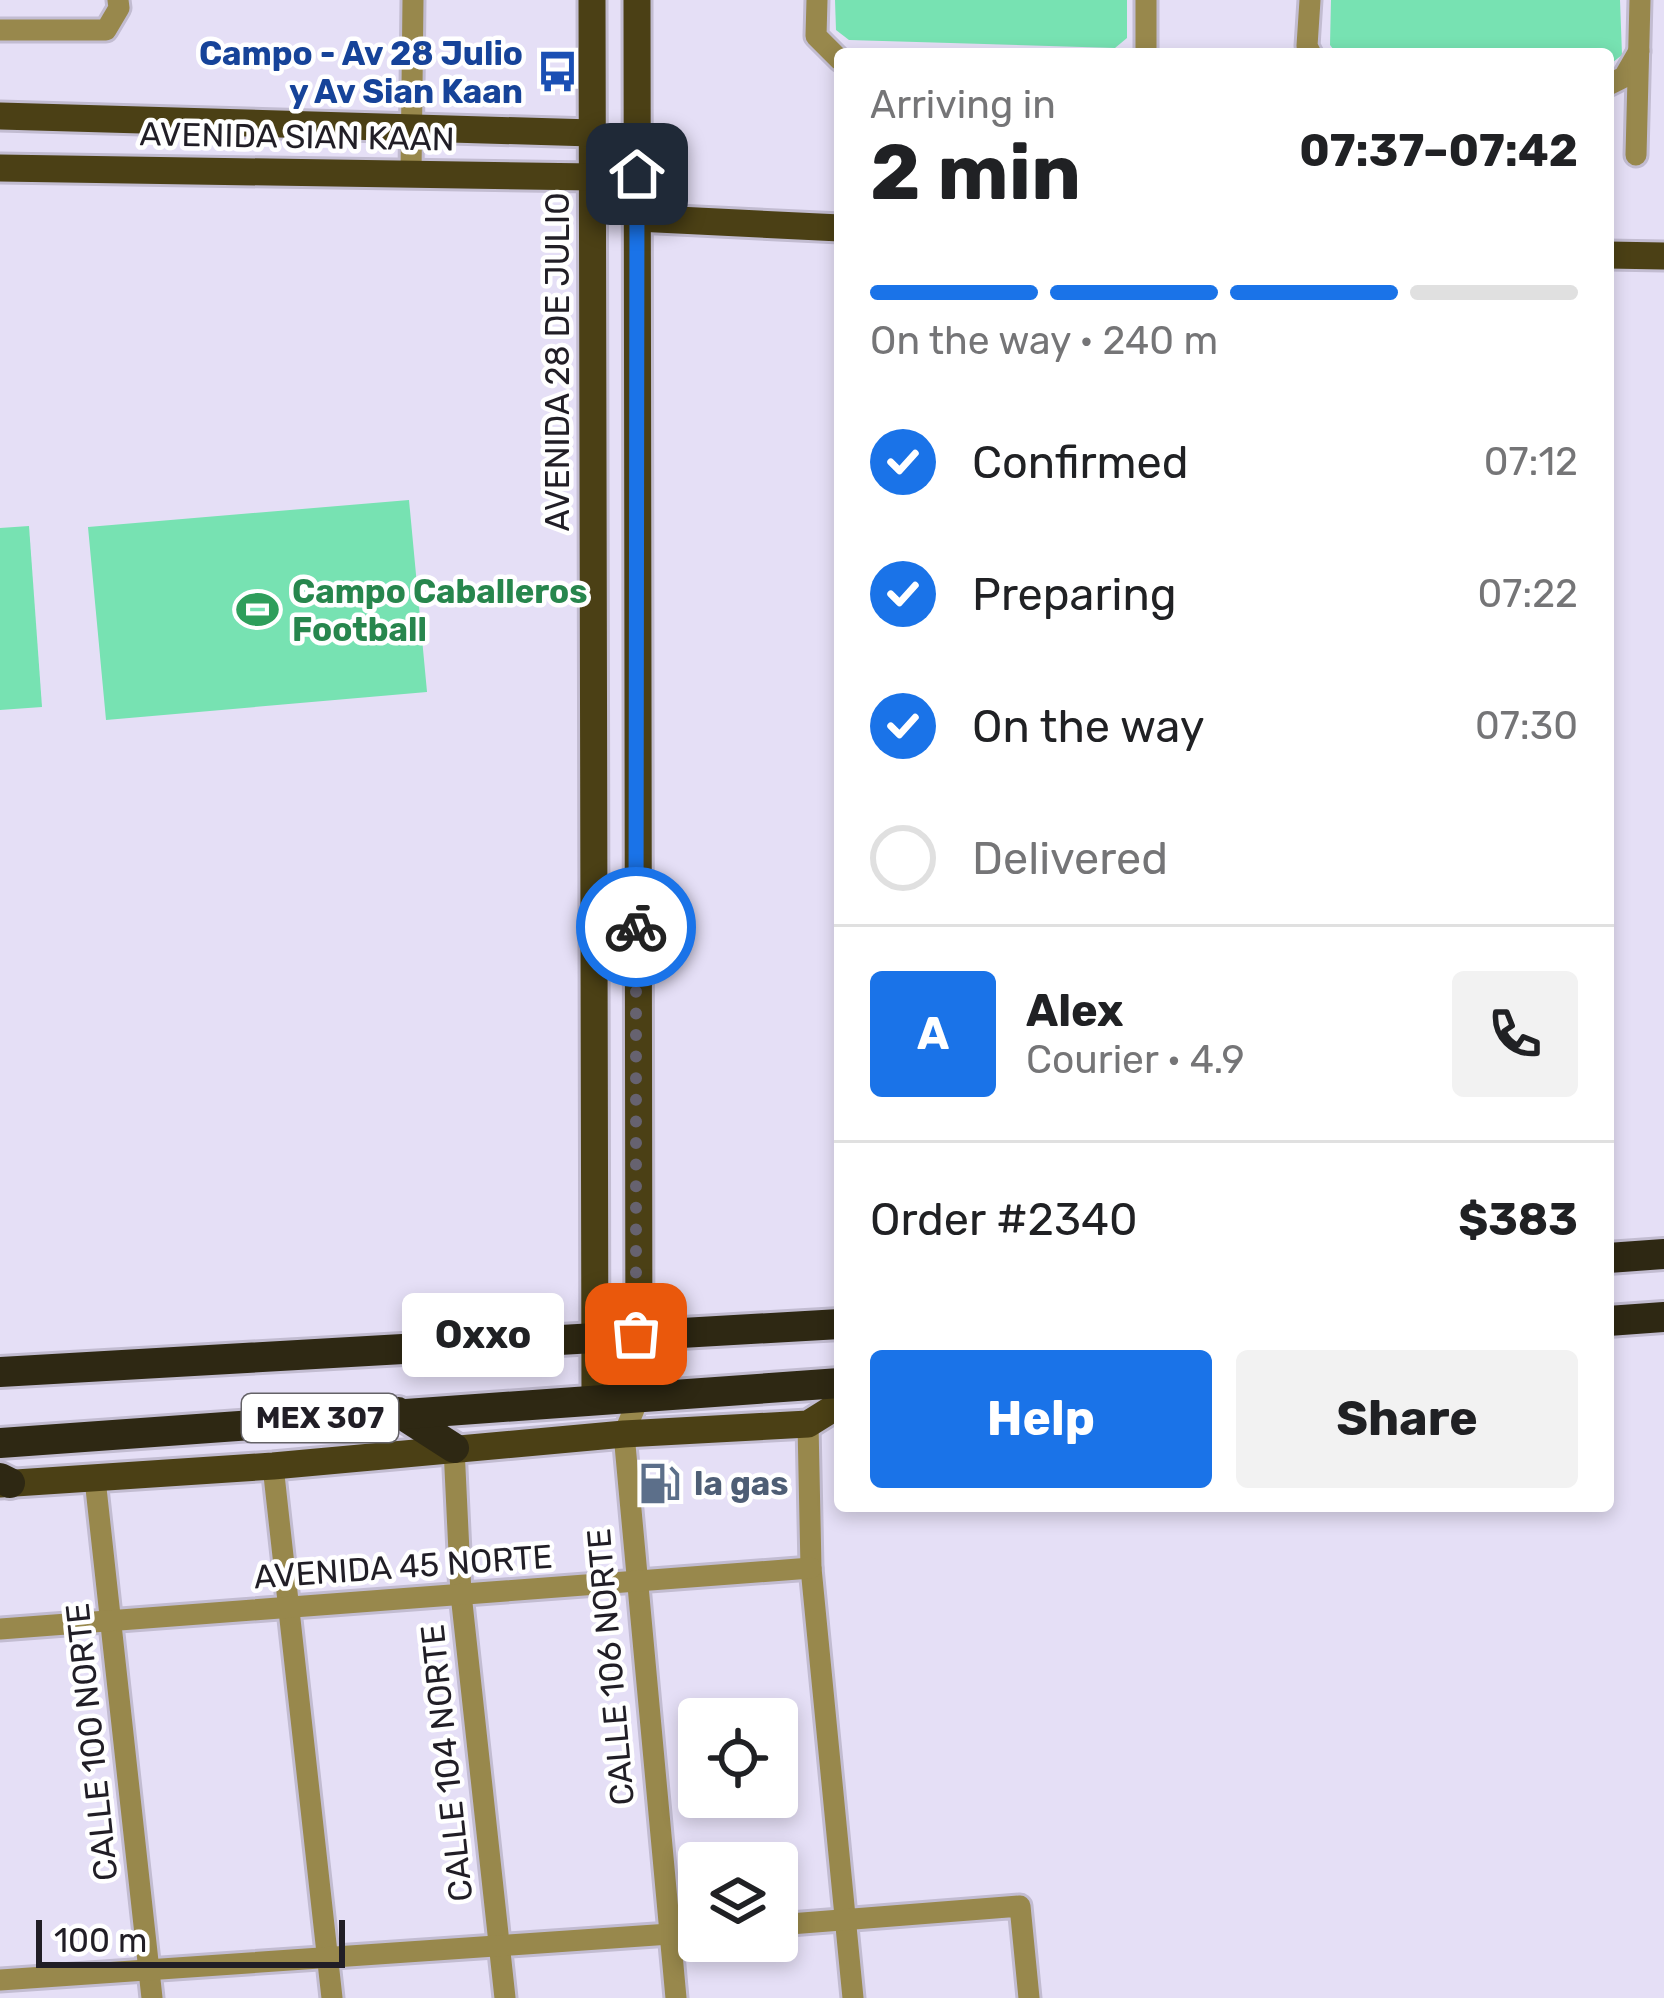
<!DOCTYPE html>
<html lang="en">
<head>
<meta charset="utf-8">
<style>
  :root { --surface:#fff; --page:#f2f2f2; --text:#202124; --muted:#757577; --line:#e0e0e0; --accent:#1a73e8 }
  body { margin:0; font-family:Rubik,sans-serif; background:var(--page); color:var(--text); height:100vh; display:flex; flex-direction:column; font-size:45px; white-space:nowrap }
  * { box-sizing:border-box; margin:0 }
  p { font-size:39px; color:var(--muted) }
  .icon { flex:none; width:66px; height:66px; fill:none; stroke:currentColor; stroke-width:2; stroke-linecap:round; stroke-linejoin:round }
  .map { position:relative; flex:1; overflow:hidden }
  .panel { position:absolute; left:834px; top:48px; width:780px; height:1464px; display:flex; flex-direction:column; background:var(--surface); border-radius:12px; box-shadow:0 6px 18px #0003 }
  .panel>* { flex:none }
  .buttons { position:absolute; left:678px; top:1698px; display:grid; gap:24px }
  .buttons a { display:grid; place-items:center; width:120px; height:120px; border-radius:12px; background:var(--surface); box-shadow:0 6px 18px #0003; font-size:60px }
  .scale { position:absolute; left:36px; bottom:30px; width:309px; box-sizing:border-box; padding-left:12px; border:6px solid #211e26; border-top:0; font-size:33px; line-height:42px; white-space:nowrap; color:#211e26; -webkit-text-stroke:9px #fff; paint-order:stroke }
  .pin { position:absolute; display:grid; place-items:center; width:102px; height:102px; color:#fff; margin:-51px; border-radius:24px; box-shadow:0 6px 18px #0006 }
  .courier { position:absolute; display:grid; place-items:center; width:120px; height:120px; margin:-60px; border:9px solid #1a73e8; border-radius:50%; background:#fff; color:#222; box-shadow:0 3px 15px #0007 }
  .bubble { position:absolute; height:84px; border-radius:12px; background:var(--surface); box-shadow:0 6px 18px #0003; font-size:39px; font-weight:700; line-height:84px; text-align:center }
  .overview em { font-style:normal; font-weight:700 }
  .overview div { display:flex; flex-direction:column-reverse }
  .overview { display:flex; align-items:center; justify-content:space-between; height:204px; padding:0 36px }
  h1 { font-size:78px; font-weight:700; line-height:90px }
  .bar { display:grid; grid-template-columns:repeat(4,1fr); gap:18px 12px; align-content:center; height:144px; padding:0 36px }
  .bar i { height:15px; border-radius:9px; background:var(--line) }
  .bar .current { background:var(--accent) }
  .bar p { grid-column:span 4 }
  .line { display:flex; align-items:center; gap:30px; padding:0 36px; border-top:3px solid var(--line) }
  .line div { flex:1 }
  .round { display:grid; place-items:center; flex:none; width:126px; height:126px; border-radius:12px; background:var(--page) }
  ol { padding:0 36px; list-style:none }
  li { display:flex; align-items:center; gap:36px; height:132px }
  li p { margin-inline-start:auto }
  li .icon { padding:12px; border-radius:50%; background:var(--accent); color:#fff; stroke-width:4 }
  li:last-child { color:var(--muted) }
  li i { width:66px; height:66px; border:6px solid var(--line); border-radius:50% }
  .cta { display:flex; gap:24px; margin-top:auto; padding:24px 36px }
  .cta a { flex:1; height:138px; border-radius:12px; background:var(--accent); color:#fff; font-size:48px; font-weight:700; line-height:138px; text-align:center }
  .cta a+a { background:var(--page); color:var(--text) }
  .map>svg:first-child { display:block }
</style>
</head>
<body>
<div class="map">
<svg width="1664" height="1998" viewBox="0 0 1664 1998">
  <rect width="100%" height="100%" fill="#e5dff6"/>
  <g fill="#77e2b2">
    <path d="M835,0H1127V38L1115,48L849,40L836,30Z"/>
    <path d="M1331,0H1620L1622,55L1608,66V54H1337L1330,45Z"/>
    <path d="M409,500L427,692L106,720L88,527Z"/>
    <path d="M29,526L42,707L0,710V528Z"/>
  </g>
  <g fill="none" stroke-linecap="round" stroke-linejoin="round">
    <defs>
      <g id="minor">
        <path d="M817,0L816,36L840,60"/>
        <path d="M1310,0L1307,46L1311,54"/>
        <path d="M0,30H106L119,8L118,0"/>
        <path d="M1146,54V0"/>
        <path d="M1608,85L1624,77L1639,51"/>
        <path d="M1636,155L1640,0"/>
        <path d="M411,174L413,0"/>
        <path d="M639,1397L624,1434L676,1998"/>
        <path d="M808,1424L811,1568L853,1998"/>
        <path d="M454,1448L461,1594L505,1998"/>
        <path d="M273,1466L332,1998"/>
        <path d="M95,1479L152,1998"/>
        <path d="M0,1629L811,1568"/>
        <path d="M777,1925L1020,1906L1029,1998"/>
        <path d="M0,1980L699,1932"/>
      </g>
      <g id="major">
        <path d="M592,0L595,1401"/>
        <path d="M637,0L639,1397"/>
        <path d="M0,116L592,133"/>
        <path d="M0,168L593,177"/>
        <path d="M637,218L840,228"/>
        <path d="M1608,255L1664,256"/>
        <path d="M0,1484L273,1466L624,1434L808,1424L840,1404"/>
      </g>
      <g id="highway">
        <path d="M1608,1258L1664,1254"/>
        <path d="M1608,1321L1664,1317"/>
        <path d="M0,1372L840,1324"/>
        <path d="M398,1412L454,1448"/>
        <path d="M0,1443L840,1383"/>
        <path d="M0,1478L10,1483"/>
      </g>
    </defs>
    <use href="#minor" stroke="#c2bcd1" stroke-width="27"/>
    <use href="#major" stroke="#c2bcd1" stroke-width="33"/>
    <use href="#highway" stroke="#c2bcd1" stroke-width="36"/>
    <use href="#minor" stroke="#98884c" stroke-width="21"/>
    <use href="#major" stroke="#4b4015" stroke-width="27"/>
    <use href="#highway" stroke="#2e2813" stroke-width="30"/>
  </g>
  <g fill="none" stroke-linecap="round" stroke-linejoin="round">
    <path stroke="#66626f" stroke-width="12" stroke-dasharray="0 21.6" d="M636,927V1334"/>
    <path stroke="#1a73e8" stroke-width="15" d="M636,927L637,174"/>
  </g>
  <defs>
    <symbol id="bus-bare" viewBox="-9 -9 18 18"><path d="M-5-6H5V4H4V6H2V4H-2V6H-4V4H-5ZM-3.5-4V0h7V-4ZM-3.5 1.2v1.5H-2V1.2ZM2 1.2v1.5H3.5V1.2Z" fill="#1a4fb4" stroke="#fff" stroke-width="2.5" paint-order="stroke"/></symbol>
    <symbol id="stadium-bare" viewBox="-9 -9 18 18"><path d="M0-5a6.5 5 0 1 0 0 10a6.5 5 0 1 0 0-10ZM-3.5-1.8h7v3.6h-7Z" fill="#2e9e5b" stroke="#fff" stroke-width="2.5" paint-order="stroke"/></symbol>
    <symbol id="fuel-bare" viewBox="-9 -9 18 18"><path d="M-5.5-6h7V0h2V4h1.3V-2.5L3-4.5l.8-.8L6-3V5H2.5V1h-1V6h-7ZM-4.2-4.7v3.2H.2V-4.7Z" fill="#5c6f8a" stroke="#fff" stroke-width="2.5" paint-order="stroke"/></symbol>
  </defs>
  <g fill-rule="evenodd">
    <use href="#bus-bare" x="528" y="42" width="59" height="59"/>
    <use href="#stadium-bare" x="228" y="580" width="59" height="59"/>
    <use href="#fuel-bare" x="630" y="1454" width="59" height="59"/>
  </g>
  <g text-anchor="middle" stroke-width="9" stroke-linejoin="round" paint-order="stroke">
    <rect fill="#fff" stroke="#646267" stroke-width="3" x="242" y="1394" width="156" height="48" rx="9"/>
    <g font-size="30" font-weight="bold" fill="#211e26">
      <text x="320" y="1428">MEX 307</text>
    </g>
    <g font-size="33" font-weight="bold" fill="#164399" stroke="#fff" text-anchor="end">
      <text x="523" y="65">Campo - Av 28 Julio<tspan x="523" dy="38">y Av Sian Kaan</tspan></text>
    </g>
    <g font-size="33" fill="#211e26" stroke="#fff">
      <text transform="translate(297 136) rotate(1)" y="12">AVENIDA SIAN KAAN</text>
      <text transform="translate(557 362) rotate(-90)" y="12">AVENIDA 28 DE JULIO</text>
      <text transform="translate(403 1566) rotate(-4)" y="12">AVENIDA 45 NORTE</text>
      <text transform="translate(610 1667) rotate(-95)" y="12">CALLE 106 NORTE</text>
      <text transform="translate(91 1742) rotate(-96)" y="12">CALLE 100 NORTE</text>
      <text transform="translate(446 1763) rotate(-96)" y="12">CALLE 104 NORTE</text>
    </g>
    <g font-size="33" font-weight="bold" fill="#27864d" stroke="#fff" text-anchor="start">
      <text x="292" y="603">Campo Caballeros<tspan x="292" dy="38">Football</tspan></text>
    </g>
    <g font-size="33" font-weight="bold" fill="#4e5e75" stroke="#fff" text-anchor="start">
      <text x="694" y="1495">la gas</text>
    </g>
  </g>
</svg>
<div class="buttons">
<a><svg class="icon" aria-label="locate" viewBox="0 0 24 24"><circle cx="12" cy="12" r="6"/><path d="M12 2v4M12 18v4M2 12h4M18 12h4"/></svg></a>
<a><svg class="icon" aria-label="layers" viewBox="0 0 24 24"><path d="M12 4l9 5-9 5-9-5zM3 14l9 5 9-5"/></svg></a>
</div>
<div class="scale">100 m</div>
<div class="pin" style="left:636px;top:1334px;background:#ea580c"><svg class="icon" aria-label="bag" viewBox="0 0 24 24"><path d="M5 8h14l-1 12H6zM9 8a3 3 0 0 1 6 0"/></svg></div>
<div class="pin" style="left:637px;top:174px;background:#1f2937"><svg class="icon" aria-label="home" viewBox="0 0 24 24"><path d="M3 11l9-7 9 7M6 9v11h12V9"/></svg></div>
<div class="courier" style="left:636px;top:927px"><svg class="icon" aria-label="bike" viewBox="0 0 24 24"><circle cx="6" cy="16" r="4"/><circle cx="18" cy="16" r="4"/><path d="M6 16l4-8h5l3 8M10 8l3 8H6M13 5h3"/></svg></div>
<div class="bubble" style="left:402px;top:1293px;width:162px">Oxxo</div>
<section class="panel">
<div class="overview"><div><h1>2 min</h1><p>Arriving in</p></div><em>07:37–07:42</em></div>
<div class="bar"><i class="current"></i><i class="current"></i><i class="current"></i><i></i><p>On the way · 240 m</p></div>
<ol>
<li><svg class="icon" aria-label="check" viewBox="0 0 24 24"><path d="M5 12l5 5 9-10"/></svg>Confirmed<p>07:12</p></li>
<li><svg class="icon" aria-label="check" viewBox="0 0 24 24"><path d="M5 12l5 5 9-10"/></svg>Preparing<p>07:22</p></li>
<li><svg class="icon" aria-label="check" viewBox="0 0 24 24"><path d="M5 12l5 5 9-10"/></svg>On the way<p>07:30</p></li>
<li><i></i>Delivered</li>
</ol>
<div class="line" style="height:216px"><b class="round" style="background:var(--accent);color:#fff">A</b><div><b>Alex</b><p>Courier · 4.9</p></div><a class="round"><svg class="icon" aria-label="phone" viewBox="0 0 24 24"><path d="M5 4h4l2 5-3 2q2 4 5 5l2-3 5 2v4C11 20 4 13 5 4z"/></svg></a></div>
<div class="line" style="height:156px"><div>Order #2340</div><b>$383</b></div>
<div class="cta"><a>Help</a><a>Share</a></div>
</section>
</div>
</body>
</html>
